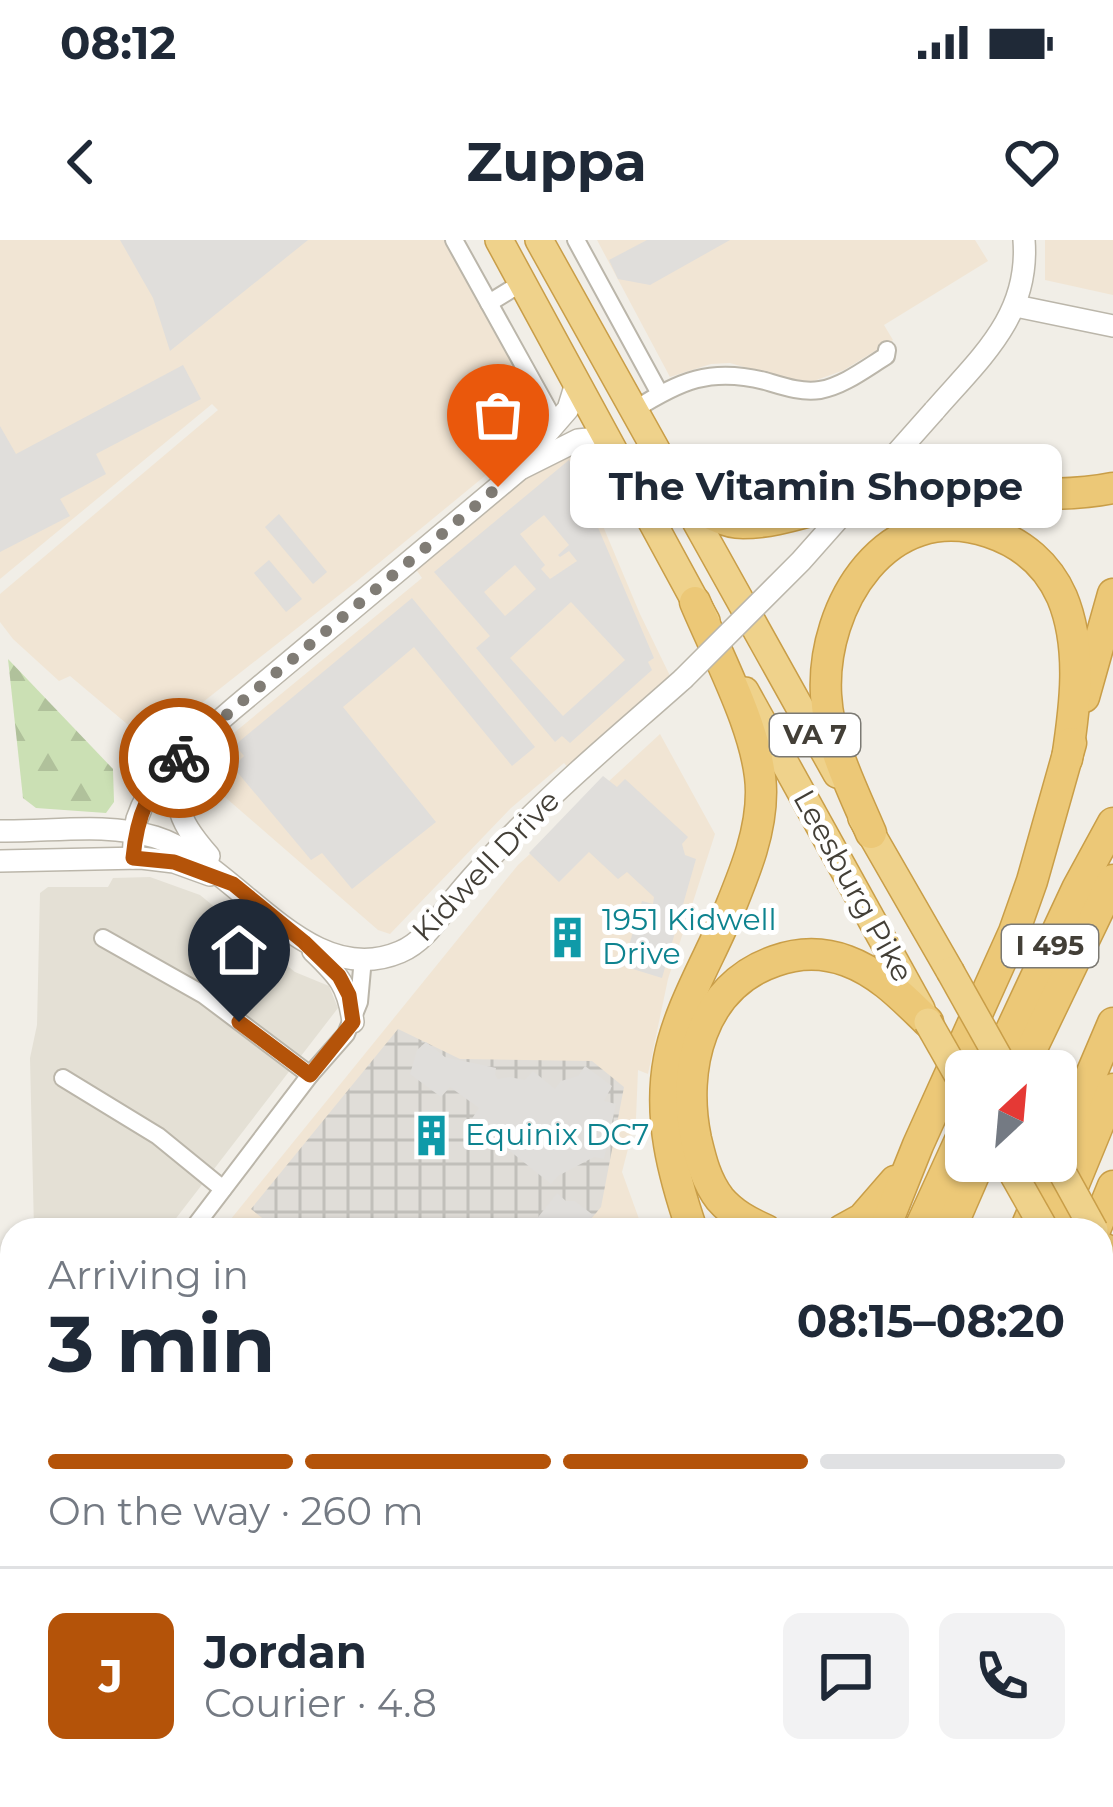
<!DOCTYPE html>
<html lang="en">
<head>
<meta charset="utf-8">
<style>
  :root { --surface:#fff; --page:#f2f2f3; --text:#1f2937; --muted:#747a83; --line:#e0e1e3; --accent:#b45309 }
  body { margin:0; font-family:Montserrat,sans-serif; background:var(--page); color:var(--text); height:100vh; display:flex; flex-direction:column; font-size:45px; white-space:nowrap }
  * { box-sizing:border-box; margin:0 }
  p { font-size:39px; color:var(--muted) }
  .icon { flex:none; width:66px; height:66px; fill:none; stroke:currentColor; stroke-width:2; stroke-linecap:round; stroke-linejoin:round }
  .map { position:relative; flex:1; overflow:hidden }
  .details { position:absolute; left:0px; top:978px; width:1113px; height:591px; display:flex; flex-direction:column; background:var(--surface); border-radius:36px 36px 0 0; box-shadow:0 3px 9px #0004 }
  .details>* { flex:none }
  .needle { width:78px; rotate:26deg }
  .tools { position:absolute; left:945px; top:810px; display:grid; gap:24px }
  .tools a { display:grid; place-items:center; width:132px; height:132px; border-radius:18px; background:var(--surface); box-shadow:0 3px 9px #0004; font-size:60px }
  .pin { position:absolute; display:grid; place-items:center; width:102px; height:102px; color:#fff; margin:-123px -51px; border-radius:50% 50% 50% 0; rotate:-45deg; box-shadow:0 0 12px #0007 }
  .pin .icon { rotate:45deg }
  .courier { position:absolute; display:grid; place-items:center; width:120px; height:120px; margin:-60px; border:9px solid #b45309; border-radius:50%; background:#fff; color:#222; box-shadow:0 3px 15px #0007 }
  .bubble { position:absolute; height:84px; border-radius:18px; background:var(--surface); box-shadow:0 3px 9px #0004; font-size:39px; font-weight:700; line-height:84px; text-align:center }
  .summary em { font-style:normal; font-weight:700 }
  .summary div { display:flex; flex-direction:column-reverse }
  .summary { display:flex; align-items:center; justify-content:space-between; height:204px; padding:0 48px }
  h1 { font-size:78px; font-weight:700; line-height:90px }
  .bar { display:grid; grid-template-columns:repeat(4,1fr); gap:18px 12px; align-content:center; height:144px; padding:0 48px }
  .bar i { height:15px; border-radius:9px; background:var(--line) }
  .bar .active { background:var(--accent) }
  .bar p { grid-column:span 4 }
  .line { display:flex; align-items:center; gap:30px; padding:0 48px; border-top:3px solid var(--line) }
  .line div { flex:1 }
  .round { display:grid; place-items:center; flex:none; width:126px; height:126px; border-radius:18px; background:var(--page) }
  .status { display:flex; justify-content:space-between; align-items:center; height:84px; padding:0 60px; background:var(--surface); direction:ltr }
  .status svg { height:33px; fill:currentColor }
  header { display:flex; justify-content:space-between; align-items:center; height:156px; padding:0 48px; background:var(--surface); font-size:54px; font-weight:700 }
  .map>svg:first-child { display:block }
</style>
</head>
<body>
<div class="status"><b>08:12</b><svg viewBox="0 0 49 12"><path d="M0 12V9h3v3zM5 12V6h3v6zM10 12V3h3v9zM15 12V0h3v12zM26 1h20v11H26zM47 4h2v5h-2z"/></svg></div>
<header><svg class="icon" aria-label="back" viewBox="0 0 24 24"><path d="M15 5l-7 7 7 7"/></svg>Zuppa<svg class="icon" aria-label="heart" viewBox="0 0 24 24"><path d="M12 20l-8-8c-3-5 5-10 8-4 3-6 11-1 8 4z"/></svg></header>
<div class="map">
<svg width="1113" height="1567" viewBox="0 0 1113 1567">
  <defs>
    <pattern id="industrial-grid" width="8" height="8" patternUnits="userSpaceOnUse" patternTransform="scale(3)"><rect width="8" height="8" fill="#e0ddd8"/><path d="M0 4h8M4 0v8" fill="none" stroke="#c1bfba"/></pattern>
    <pattern id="forest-firs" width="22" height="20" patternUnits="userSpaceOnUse" patternTransform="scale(3)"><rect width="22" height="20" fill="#cbe0b4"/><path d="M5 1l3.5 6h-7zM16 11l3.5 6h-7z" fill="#b0c19b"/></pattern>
  </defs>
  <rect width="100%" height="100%" fill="#f1eee7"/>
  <g fill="#e4e0d5">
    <path d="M150,637L200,655L295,732L329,746L338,768L167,990H34L30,818L37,785L40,653L48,647H108L113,638Z"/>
    <path d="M12,1310V1557H570L569,1567H0V1329Z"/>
    <path d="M1113,1444V1567H937L945,1557H1101V1447Z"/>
  </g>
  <g fill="#f1e5d4">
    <path d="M0,0H451L539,169L536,194L357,341L203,462L208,469L158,510L70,436L59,441L13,399L0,382V354L218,170L212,164L0,339Z"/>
    <path d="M597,0H975L988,21L884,85L893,100L844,130L811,142H795L730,123L711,124L670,137Z"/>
    <path d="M1045,0H1113V55L1045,40Z"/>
    <path d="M568,203L640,374L673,442L573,533L564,523L511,568L390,694L378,690L196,532L201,520L422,338L410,321Z"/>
    <path d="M660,494L715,594L668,739L648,834L638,830L636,878L622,932L643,990H222L518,625Z"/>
  </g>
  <path fill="url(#industrial-grid)" d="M398,789L460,819L592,821L624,847L601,967L582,990H277L251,969Z"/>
  <path fill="url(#forest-firs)" d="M8,419L113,529L114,562L106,573L36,568L23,558Z"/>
  <g fill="#e0dedb" fill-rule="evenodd">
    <path d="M120,0H308L170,111L153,58Z"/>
    <path d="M647,0H730L650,45L618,39L609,20Z"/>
    <path d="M183,125L201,159L96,214L106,234L60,259L70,276L0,312V186L16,214Z"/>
    <path d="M569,220L654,418L648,422L652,430L570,503L562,496L555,502L476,408L490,396L434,332ZM544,275L569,305L558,315L560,317L569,311L577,321L550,339L541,329L545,325L520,294ZM515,325L536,349L505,376L484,352ZM571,362L625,420L563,476L510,418Z"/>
    <path d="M279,274L327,332L313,344L265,287Z"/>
    <path d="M269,320L302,359L286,372L254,333Z"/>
    <path d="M412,358L535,507L512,526L414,407L343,467L436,582L352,649L322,613L311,620L233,527L244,516L235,505Z"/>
    <path d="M603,536L617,547L625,539L688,597L682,604L685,615L696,619L662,738L623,726L642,661L653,664L654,657L627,632L618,639L589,612L559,642L529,613Z"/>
    <path d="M426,802L445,817L496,828L495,835L498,839L509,837L525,840L533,831L555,849L561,841L578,836L585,826L612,846L604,861L616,864L604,919L594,917L558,936L551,944L471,880L479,868L450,847L441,857L410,834L417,810Z"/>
    <path d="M557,953L566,961H575L593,975L581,990H528Z"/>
  </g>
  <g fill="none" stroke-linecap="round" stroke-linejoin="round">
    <defs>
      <g id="minor">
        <path d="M454,0L555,182"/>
        <path d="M576,0L660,154"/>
        <path d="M489,63L523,42"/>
        <path d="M634,170C680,141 710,127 765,141C782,146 801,153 820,150C843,146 865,129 886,116L887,110"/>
        <path d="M103,698L204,755L310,835"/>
        <path d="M63,838L158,896L223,949"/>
        <path d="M192,990L310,835L346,794L359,762L363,718"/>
        <path d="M0,1404L12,1388"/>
        <path d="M0,1451L12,1460"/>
        <path d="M137,1557L150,1567"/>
        <path d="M398,1557L411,1567"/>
        <path d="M296,1558L309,1567"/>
        <path d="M570,1567L572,1557"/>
      </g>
      <g id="tertiary">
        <path d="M1016,66L1113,86"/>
        <path d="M934,171C980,118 1030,76 1024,0"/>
        <path d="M520,229L535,207L568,169L577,140"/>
        <path d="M195,511C168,557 175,577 209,616"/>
        <path d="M0,591C50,592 106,582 155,597C237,622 306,752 400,712C426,701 441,674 458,654C477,631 499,608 520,587C571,535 628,488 683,439"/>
        <path d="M133,618C134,606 134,591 137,579C152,532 198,500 233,469L520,229L578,200L588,199L614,213"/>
        <path d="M0,621L141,618L174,622L210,635"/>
        <path d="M313,711C339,736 348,745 353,782"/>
      </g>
      <g id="primary">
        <path d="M0,1147L12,1165"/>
        <path d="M0,1246L9,1214L12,1187"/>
      </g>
      <g id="trunk">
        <path d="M499,0L706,381"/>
        <path d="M539,0L837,534"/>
        <path d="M745,451L921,769"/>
        <path d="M862,578L950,731"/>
        <path d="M1101,1091L1113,1112"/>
      </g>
      <g id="motorway">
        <path d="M684,258C702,269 721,283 743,283C772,283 798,274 825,267C852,260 880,255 908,252C977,245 1045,262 1113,248"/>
        <path d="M1084,457L1113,354"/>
        <path d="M871,593C852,548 829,505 826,455C821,365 887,258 989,292C1022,303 1048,325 1062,357C1083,407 1075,467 1067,519"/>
        <path d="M992,831L1077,649L1113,583"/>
        <path d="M1021,831L1113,640"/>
        <path d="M1056,917L1113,783"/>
        <path d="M692,990C673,934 658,878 669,819C679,766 711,716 731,666C746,629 761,592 761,552C761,495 717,415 695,362"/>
        <path d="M766,990C748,982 733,974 720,959C706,941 701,920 696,899C681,829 701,746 775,721C800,712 823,712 847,721C880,733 904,759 928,782"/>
        <path d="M842,990L862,979L895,941"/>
        <path d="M884,990L918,905L1014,692L1032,641L1071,503"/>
        <path d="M919,990L966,887"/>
        <path d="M950,990L980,921"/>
        <path d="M1025,990L1054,921"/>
        <path d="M1055,990L1113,849"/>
        <path d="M1095,990L1113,946"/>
        <path d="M1105,1009L1113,1017"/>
        <path d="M1101,1213L1113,1206"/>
        <path d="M1101,1365L1113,1361"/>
        <path d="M672,1567L675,1557"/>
        <path d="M708,1567L711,1557"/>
        <path d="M736,1567L739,1557"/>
        <path d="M783,1567L786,1557"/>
        <path d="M816,1567L819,1557"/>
        <path d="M843,1567L846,1557"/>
        <path d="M901,1567L908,1557"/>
      </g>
    </defs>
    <use href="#minor" stroke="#bbb6aa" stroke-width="20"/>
    <use href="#tertiary" stroke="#bbb6aa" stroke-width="24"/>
    <use href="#primary" stroke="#d4ba71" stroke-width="27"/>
    <use href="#trunk" stroke="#c99e48" stroke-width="30"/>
    <use href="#motorway" stroke="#c99e48" stroke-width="33"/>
    <use href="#minor" stroke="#fff" stroke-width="16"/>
    <use href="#tertiary" stroke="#fff" stroke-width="21"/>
    <use href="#primary" stroke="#f2dd9f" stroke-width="24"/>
    <use href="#trunk" stroke="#efd28b" stroke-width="27"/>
    <use href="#motorway" stroke="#ecc877" stroke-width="30"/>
    <defs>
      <path id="tertiary-bridge" d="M683,439L801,321L934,171"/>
      <g id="trunk-bridge">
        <path d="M950,731L1006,831"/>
        <path d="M928,782L966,849"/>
        <path d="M1006,921L1045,990"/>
        <path d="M1056,921L1094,990"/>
      </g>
    </defs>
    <use href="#tertiary-bridge" stroke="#bbb6aa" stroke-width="24" stroke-linecap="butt"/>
    <use href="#trunk-bridge" stroke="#c99e48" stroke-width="30" stroke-linecap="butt"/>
    <use href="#tertiary-bridge" stroke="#fff" stroke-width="21"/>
    <use href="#trunk-bridge" stroke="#efd28b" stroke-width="27"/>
  </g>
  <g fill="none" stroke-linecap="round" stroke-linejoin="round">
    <path stroke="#807c75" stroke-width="12" stroke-dasharray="0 21.6" d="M179,518L233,469L498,247"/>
    <path stroke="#b45309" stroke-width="15" d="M179,518C148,549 137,575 133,618L174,622L233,644L304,702L339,736L349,755L353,782L310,835L239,782"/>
  </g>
  <defs>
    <symbol id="building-bare" viewBox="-9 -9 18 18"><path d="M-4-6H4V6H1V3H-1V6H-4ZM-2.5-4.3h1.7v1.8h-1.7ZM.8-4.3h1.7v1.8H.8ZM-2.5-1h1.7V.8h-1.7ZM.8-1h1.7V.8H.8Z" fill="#0f9aa8" stroke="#fff" stroke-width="2.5" paint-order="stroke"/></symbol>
  </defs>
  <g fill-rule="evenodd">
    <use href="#building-bare" x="538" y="668" width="59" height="59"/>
    <use href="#building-bare" x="402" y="866" width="59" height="59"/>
  </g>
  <g text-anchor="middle" stroke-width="10" stroke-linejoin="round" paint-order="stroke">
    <g fill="#fff" stroke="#7b7973" stroke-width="3">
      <rect x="770" y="474" width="90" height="42" rx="9"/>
      <rect x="1002" y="685" width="96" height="42" rx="9"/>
    </g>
    <g font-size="27" font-weight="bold" fill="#433f37">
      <text x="815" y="504">VA 7</text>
      <text x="1050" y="715">I 495</text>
    </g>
    <g font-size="30" fill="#433f37" stroke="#fff">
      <text transform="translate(486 626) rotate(-46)" y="10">Kidwell Drive</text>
      <text transform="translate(853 646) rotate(61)" y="10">Leesburg Pike</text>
    </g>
    <g font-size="30" fill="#0d838f" stroke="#fff" text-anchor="start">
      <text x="602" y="690">1951 Kidwell<tspan x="602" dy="34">Drive</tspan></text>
      <text x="465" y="905">Equinix DC7</text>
    </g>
  </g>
</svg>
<div class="tools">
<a><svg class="needle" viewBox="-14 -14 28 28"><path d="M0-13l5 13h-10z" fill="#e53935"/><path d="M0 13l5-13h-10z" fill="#747a83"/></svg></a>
</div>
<div class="pin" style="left:498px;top:247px;background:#ea580c"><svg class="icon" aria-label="bag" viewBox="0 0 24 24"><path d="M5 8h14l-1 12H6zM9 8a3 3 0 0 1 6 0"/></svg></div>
<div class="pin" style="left:239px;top:782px;background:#1f2937"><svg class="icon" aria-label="home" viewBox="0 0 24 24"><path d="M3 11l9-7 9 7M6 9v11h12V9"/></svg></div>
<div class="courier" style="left:179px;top:518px"><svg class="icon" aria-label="bike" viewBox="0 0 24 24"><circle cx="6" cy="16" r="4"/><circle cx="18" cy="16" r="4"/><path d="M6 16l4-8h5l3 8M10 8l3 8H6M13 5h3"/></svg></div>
<div class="bubble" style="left:570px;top:204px;width:492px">The Vitamin Shoppe</div>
<section class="details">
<div class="summary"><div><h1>3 min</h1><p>Arriving in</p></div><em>08:15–08:20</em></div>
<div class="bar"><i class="active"></i><i class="active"></i><i class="active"></i><i></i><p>On the way · 260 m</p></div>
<div class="line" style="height:216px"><b class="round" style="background:var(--accent);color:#fff">J</b><div><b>Jordan</b><p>Courier · 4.8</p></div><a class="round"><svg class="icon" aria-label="chat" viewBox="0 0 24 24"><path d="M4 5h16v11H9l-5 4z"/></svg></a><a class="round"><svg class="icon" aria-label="phone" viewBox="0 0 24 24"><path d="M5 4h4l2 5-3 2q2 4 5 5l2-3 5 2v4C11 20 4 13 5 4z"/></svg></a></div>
</section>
</div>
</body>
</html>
